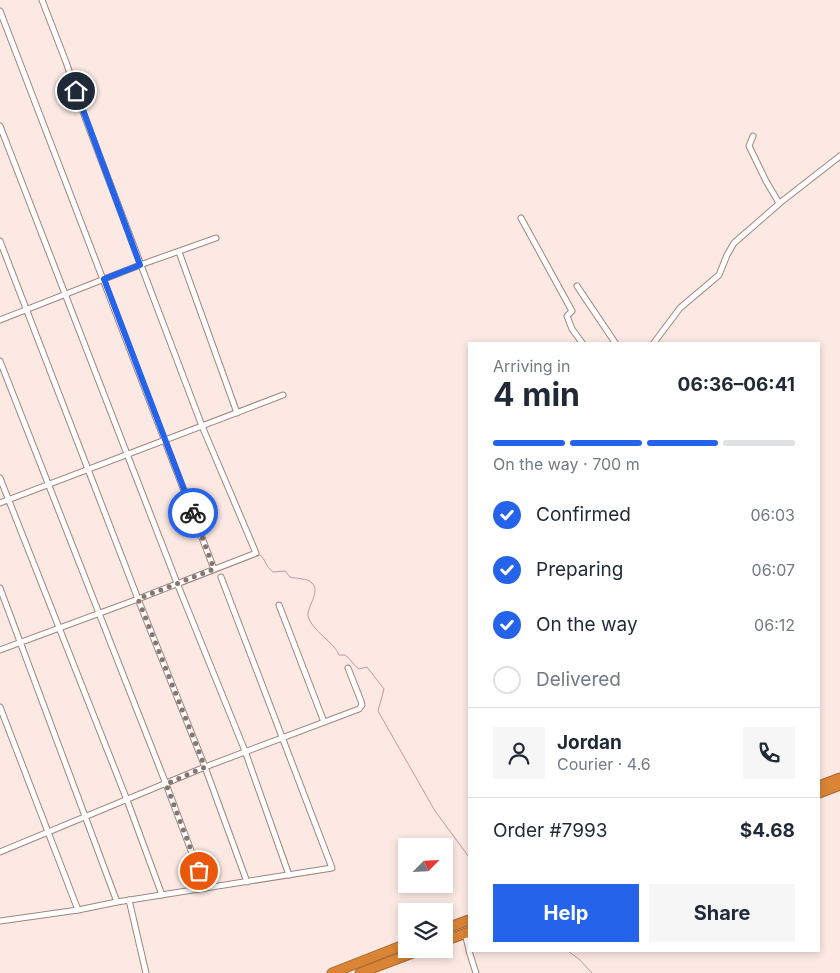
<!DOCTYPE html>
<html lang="en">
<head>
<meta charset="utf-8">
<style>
  :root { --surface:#fff; --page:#f6f6f7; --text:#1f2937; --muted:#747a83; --line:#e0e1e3; --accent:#2563eb }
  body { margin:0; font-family:Inter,sans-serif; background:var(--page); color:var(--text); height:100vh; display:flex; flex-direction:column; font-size:19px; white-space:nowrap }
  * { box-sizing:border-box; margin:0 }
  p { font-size:16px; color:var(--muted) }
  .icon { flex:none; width:28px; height:28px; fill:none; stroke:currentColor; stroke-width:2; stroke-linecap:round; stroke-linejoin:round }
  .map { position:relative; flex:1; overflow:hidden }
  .drawer { position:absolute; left:468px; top:342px; width:352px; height:610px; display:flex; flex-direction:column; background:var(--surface); border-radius:0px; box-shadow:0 2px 8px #0003 }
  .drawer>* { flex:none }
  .needle { width:32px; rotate:66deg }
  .tools { position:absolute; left:398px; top:838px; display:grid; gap:10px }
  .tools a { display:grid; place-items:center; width:55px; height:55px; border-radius:0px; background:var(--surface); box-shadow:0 2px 8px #0003; font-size:25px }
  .pin { position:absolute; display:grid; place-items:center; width:42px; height:42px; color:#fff; margin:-21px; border:2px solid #fff; border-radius:50%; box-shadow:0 1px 5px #0007 }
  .courier { position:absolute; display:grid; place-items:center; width:50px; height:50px; margin:-25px; border:4px solid #2563eb; border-radius:50%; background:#fff; color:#222; box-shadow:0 1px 6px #0007 }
  .overview em { font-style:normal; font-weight:700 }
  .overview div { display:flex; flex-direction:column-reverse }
  .overview { display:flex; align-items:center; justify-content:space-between; height:85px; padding:0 25px }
  h1 { font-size:32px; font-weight:700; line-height:38px }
  .bar { display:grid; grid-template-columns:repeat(4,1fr); gap:8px 5px; align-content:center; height:60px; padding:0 25px }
  .bar i { height:6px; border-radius:4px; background:var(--line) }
  .bar .selected { background:var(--accent) }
  .bar p { grid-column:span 4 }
  .line { display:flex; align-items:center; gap:12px; padding:0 25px; border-top:1px solid var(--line) }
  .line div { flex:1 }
  .round { display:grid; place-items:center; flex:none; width:52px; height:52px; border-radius:0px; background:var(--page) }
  ol { padding:0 25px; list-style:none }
  li { display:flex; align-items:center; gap:15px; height:55px }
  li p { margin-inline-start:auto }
  li .icon { padding:5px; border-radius:50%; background:var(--accent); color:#fff; stroke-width:4 }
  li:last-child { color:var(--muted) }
  li i { width:28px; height:28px; border:2px solid var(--line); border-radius:50% }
  .primary-button { display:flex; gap:10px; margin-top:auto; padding:10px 25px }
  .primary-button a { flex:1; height:58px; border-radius:0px; background:var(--accent); color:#fff; font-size:20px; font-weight:700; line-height:58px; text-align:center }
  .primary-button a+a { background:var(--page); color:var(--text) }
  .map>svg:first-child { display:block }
</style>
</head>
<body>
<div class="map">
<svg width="840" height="973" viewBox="0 0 840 973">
  <rect width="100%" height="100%" fill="#fce9e3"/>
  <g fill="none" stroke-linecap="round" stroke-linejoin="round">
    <g stroke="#c296a3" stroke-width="1">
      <path d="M183,585L260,555C266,560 265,566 273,572L285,571L290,577C297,579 307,578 312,583C321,592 307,606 308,616C311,630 335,643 339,655H345C351,659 353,665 359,669L367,667L384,689L378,711L435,811L469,857"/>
      <path d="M568,951L580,960L592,973"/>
    </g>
    <defs>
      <g id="street">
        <path d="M0,11L214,569"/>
        <path d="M0,126L177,583L245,751L289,875"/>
        <path d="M753,136L749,146L766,181L779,203"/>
        <path d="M521,218L572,311L567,316L572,329L583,344"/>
        <path d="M0,241L138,599L205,767L247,882"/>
        <path d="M179,252L237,413"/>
        <path d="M577,286L616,344"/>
        <path d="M0,320L140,265L216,238"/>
        <path d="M653,344L680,308L719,275L727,255L734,243L781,202L840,156"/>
        <path d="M0,361L166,784L205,888"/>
        <path d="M0,478L127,800L162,895"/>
        <path d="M0,503L283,395"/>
        <path d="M0,588L117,902"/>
        <path d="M279,605L324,722"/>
        <path d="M0,650L138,599L256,553L202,426L86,120L66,62L42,0"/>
        <path d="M0,707L78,910"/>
        <path d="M0,852L205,767L359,709L362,705L361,701L348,668"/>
        <path d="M129,900L146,973"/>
        <path d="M0,921L78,910L117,902L332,868L221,577"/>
        <path d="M465,934L469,949"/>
        <path d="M469,951L476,973"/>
      </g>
      <g id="highway">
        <path d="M819,786L840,778"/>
        <path d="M819,793L840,785"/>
        <path d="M444,929L469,920"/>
        <path d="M444,941L469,932"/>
        <path d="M332,973L406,944"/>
        <path d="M360,973L423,949"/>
      </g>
    </defs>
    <use href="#street" stroke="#a1857c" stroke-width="7"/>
    <use href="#highway" stroke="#a66935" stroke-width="11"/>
    <use href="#street" stroke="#fff" stroke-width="5"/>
    <use href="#highway" stroke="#da8436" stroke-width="9"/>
  </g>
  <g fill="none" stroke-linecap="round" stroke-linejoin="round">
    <path stroke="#847671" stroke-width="5" stroke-dasharray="0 9" d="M193,513L214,569L138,599L205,767L166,784L199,871"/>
    <path stroke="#2563eb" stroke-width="6" d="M76,91L140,265L104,279L193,513"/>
  </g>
</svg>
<div class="tools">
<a><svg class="needle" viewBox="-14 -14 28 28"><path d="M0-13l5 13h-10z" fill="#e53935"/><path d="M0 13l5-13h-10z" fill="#747a83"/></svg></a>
<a><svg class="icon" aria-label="layers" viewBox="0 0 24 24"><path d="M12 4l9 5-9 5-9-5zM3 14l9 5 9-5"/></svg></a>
</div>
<div class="pin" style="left:199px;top:871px;background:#ea580c"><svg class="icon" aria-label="bag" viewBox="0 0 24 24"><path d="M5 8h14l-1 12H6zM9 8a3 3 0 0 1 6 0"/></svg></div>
<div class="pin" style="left:76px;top:91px;background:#1f2937"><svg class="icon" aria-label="home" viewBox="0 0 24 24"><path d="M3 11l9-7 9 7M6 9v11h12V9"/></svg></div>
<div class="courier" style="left:193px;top:513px"><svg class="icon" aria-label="bike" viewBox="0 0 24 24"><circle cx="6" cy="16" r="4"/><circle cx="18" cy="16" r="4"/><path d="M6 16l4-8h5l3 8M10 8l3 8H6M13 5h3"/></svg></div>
<section class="drawer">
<div class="overview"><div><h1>4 min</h1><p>Arriving in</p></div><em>06:36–06:41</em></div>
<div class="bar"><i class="selected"></i><i class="selected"></i><i class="selected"></i><i></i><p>On the way · 700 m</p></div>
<ol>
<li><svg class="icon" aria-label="check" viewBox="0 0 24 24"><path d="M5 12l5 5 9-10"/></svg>Confirmed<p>06:03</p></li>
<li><svg class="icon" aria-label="check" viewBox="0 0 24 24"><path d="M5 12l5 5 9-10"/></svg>Preparing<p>06:07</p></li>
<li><svg class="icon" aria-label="check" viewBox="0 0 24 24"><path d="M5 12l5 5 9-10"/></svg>On the way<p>06:12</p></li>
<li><i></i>Delivered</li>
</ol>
<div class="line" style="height:90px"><a class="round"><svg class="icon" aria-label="person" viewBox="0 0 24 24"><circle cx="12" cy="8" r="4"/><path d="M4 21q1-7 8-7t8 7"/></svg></a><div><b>Jordan</b><p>Courier · 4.6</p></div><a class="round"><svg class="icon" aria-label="phone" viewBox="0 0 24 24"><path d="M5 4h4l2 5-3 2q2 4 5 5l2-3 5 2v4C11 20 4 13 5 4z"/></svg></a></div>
<div class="line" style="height:65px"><div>Order #7993</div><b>$4.68</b></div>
<div class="primary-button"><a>Help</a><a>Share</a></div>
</section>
</div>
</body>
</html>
